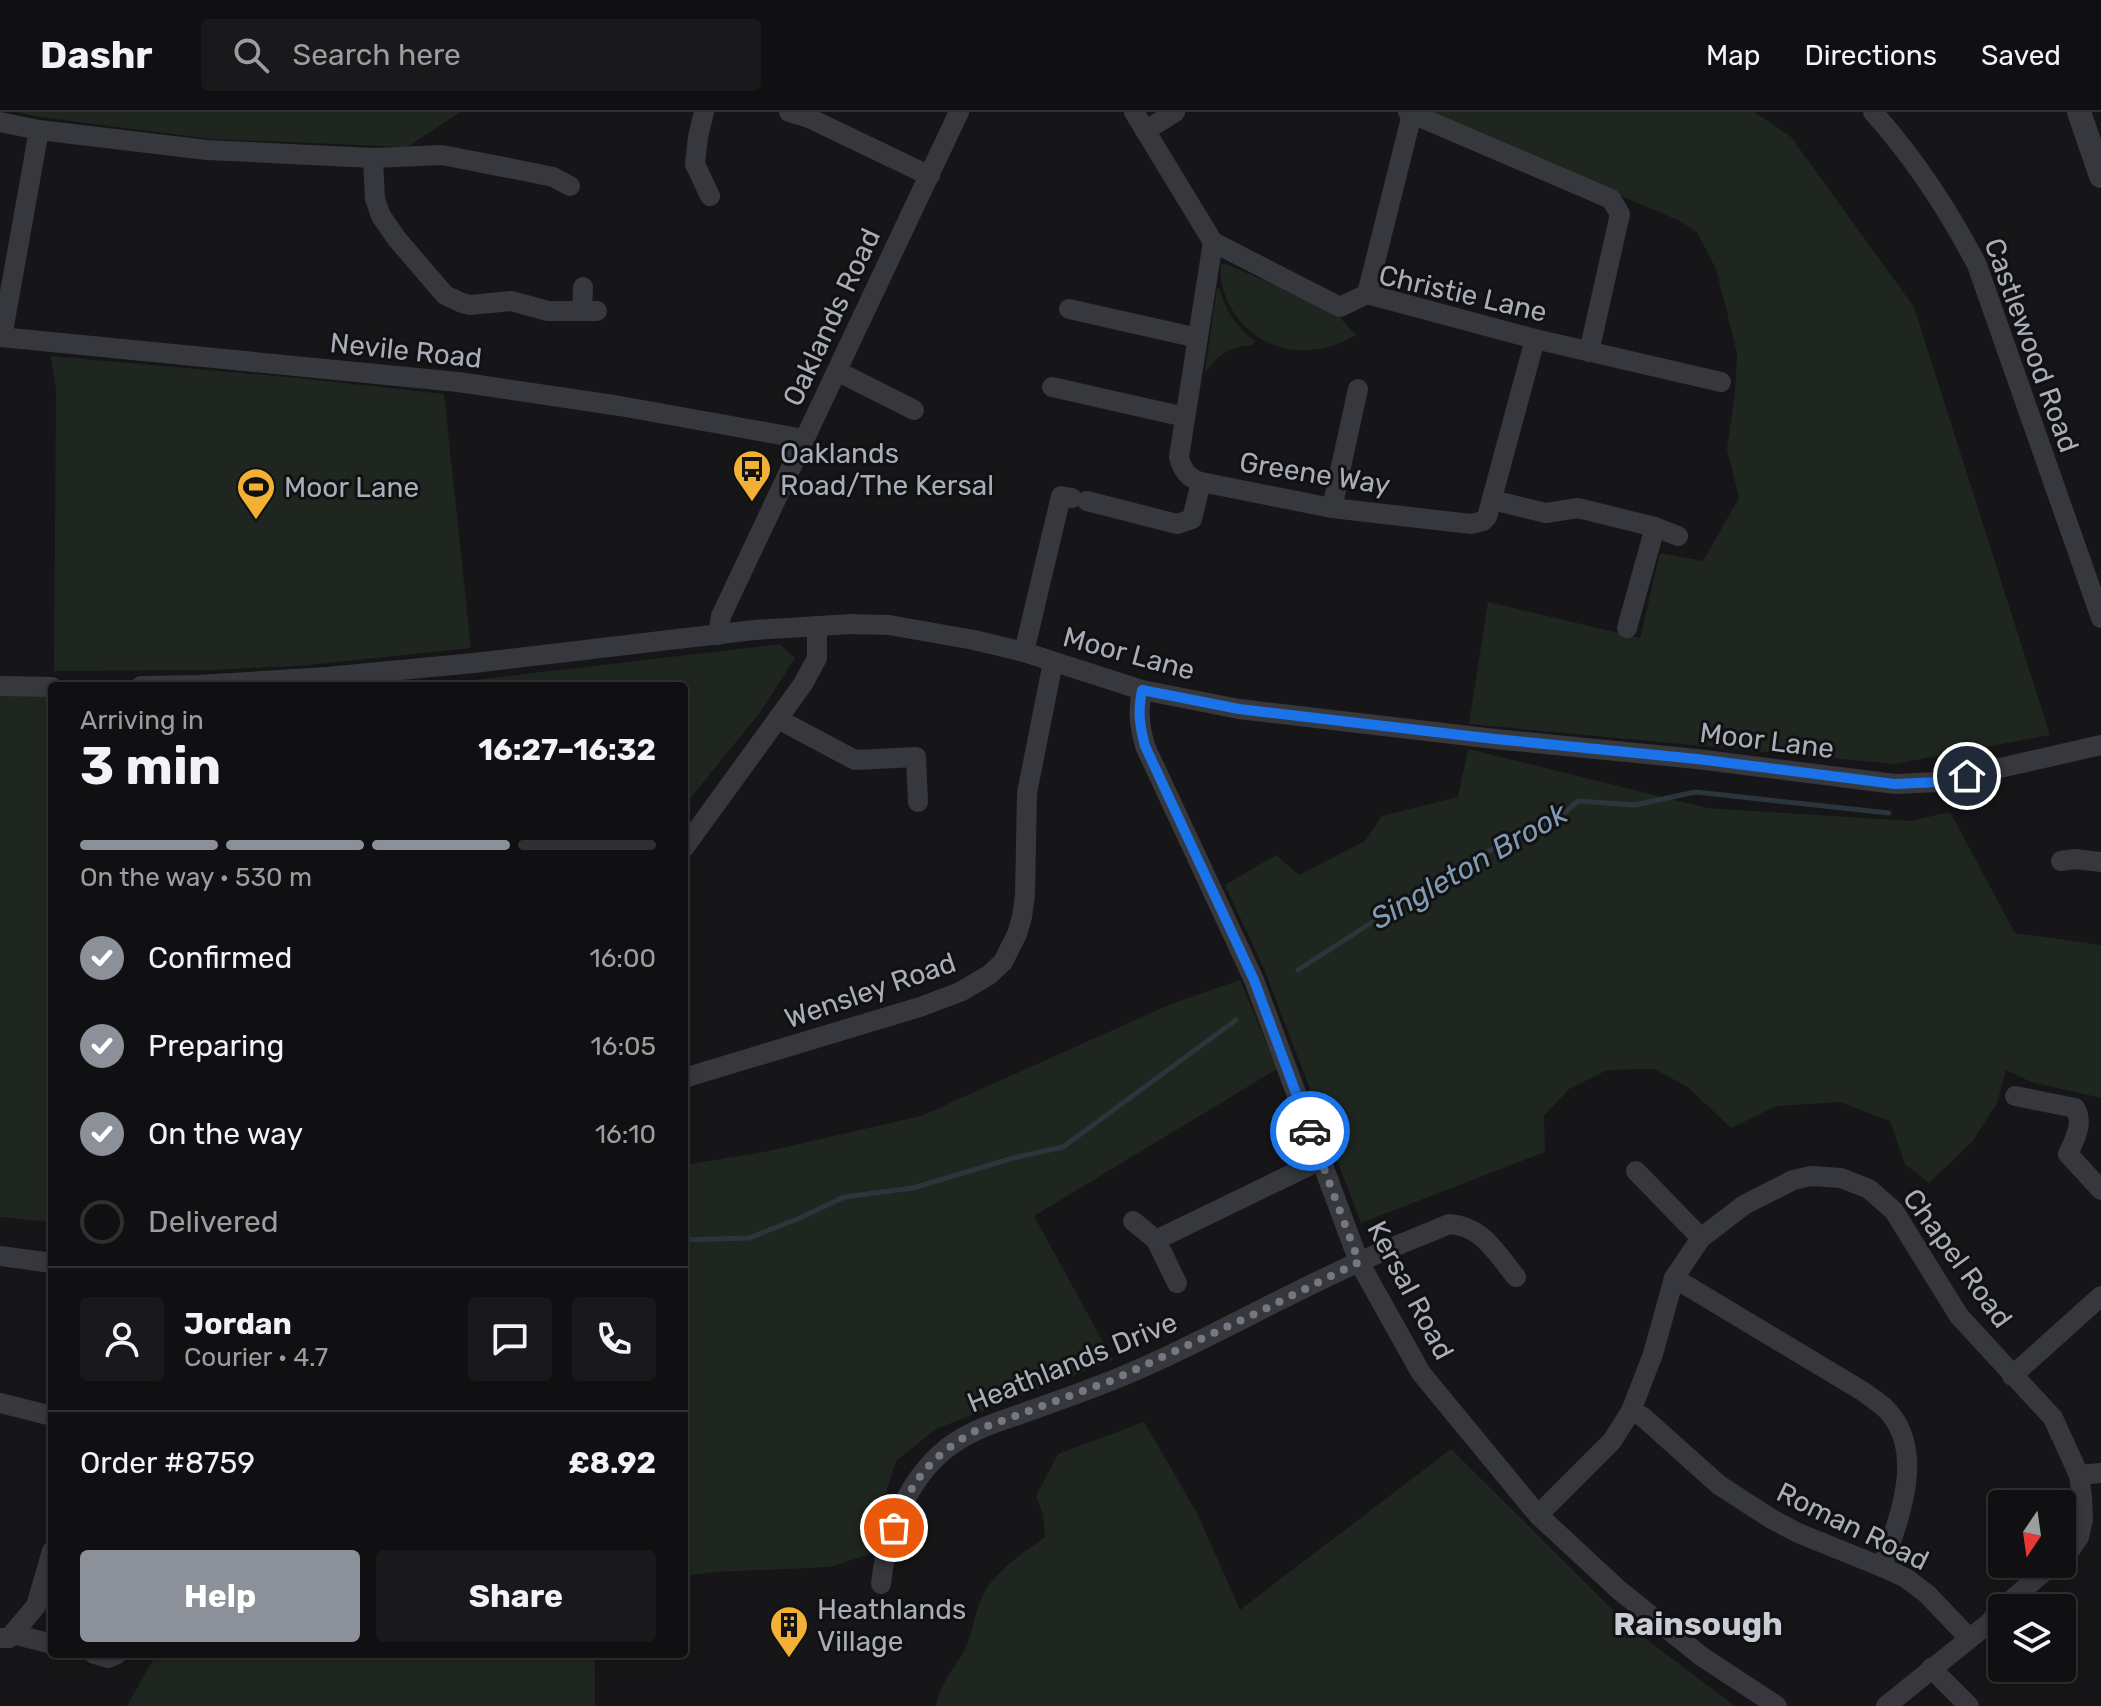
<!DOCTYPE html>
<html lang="en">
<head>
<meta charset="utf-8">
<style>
  :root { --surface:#101012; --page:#19191b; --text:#f1f3f6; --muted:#9c9d9f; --line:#303032; --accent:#8c9099 }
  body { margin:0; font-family:Rubik,sans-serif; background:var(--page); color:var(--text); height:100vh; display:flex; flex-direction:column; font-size:30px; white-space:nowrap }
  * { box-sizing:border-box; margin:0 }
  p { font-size:26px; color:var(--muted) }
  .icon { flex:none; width:44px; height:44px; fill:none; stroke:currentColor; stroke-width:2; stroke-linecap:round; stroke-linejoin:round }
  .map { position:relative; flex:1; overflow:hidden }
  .sheet { position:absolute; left:48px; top:570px; width:640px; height:976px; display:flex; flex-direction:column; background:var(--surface); border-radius:8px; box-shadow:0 4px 12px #0003,0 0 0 2px var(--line) }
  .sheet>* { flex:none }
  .needle { width:52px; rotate:193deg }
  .controls { position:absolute; left:1988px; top:1378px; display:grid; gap:16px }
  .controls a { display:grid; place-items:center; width:88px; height:88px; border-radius:8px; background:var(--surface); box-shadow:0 4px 12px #0003,0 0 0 2px var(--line); font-size:40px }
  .pin { position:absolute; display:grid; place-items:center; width:68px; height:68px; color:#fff; margin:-34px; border:4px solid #fff; border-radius:50%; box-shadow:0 2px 8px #0007 }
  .courier { position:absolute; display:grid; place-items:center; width:80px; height:80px; margin:-40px; border:6px solid #1a73e8; border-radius:50%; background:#fff; color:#222; box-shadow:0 2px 10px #0007 }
  .overview em { font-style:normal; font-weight:700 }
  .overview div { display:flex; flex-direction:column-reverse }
  .overview { display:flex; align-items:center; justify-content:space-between; height:136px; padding:0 32px }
  h1 { font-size:52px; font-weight:700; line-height:60px }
  .bar { display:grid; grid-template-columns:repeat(4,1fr); gap:12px 8px; align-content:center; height:96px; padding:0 32px }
  .bar i { height:10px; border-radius:6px; background:var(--line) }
  .bar .on { background:var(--accent) }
  .bar p { grid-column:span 4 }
  .line { display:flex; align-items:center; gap:20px; padding:0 32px; border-top:2px solid var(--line) }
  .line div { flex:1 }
  .round { display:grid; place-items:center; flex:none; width:84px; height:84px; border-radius:8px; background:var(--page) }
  ol { padding:0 32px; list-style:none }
  li { display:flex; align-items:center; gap:24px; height:88px }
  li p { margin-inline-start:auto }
  li .icon { padding:8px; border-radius:50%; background:var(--accent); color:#fff; stroke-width:4 }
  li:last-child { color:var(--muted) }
  li i { width:44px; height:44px; border:4px solid var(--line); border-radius:50% }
  .primary-button { display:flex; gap:16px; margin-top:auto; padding:16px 32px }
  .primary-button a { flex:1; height:92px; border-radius:8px; background:var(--accent); color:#fff; font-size:32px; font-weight:700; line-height:92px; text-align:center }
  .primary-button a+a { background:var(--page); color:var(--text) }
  header { display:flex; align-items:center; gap:48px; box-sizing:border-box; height:112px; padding:0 40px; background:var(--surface); border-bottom:2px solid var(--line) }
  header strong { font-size:38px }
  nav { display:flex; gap:44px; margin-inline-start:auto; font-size:28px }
  .search { width:560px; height:72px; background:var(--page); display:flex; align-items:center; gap:20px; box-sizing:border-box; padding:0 28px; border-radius:8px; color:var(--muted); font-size:30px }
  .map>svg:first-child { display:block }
</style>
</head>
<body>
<header>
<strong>Dashr</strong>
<div class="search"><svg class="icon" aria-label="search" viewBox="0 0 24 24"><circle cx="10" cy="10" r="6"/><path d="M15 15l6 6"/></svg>Search here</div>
<nav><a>Map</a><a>Directions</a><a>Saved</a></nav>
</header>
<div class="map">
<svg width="2101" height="1594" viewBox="0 0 2101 1594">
  <rect width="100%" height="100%" fill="#161618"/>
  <g fill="#1e261f">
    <path d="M16,0H460L407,35L210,27L40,5Z"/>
    <path d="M1425,0H1754L1791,25L1914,195L2050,623L1894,652L1469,612L1488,490L1640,526L1660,441L1703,449L1739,386L1727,337L1735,282L1737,243L1732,220L1716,157L1697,120L1680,109Z"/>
    <path d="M1221,152H1226L1333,198L1356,223C1312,250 1256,242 1230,194C1224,182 1219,166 1221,152Z"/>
    <path d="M1217,176H1219C1226,199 1236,215 1255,229L1253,233C1233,234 1218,241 1207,259H1205Z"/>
    <path d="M51,244L298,266L444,282L471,536L309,553L216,558L54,559L56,278Z"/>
    <path d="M780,532L795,546L761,599L684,694V574H423Z"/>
    <path d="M0,581L52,582V1110L0,1105Z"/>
    <path d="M1468,637L1707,696L1911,709L1950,700L2015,821L2101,833V986L2031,970L2006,958L1997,991L1972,1030L1929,1071L1905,1052L1890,1009L1840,990L1776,994L1731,1016L1688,975L1654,957L1607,958L1569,977L1544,1004L1545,1040L1361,1111L1265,859L1225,773L1276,743L1299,763L1365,729L1382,704L1458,685Z"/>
    <path d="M1240,868L1277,957L1034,1104L1113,1248L936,1317L896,1349L873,1422L870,1442L830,1455L714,1460L684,1464V1053L764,1040L921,1004L1171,892Z"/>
    <path d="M1144,1310L1197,1401L1240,1498L1451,1337L1629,1514L1735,1594H936C939,1573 954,1557 964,1539C973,1522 974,1502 982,1485C994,1459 1022,1442 1045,1425L1043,1402L1036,1384L1058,1342Z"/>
    <path d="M156,1542H595V1594H127Z"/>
  </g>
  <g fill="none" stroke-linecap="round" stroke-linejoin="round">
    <g stroke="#2c353c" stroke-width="5">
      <path d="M1298,858L1461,753L1562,703L1578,689L1634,693L1696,680L1889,701"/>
      <path d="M684,1128L749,1126L800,1106L844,1085L913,1076L1013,1046L1063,1035L1236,908"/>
    </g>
    <g stroke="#37383d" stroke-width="20">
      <path d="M704,0L698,25L695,52L710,84"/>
      <path d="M789,0L809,6L930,64"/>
      <path d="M1134,0L1213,130L1340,195L1367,182L1535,227L1721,270"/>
      <path d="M1408,0L1611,87L1620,102L1589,240"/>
      <path d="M1873,0C1915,47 1948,97 1977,153L2101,506"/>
      <path d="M0,10L39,18L207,38L373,46L442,43L534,61L553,65L570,74"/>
      <path d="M1145,19L1175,0"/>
      <path d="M373,46L375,87L381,104L397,127L445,183L462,191L470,193L511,189L548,199H597"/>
      <path d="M1213,130L1179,345C1182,358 1188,366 1201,370L1332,396L1471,412L1483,409L1487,405L1535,227"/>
      <path d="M1367,182L1412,2"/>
      <path d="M1069,197L1198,226"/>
      <path d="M582,199L583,175"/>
      <path d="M0,225L458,270L620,294L804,327"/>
      <path d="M2,225L39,18"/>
      <path d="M837,259L914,298"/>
      <path d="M1052,275L1185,305"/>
      <path d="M1492,388L1546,401L1578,396L1655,415L1678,424"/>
      <path d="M1087,389L1177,412L1192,407L1201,370"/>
      <path d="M1332,396L1358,277"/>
      <path d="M1627,516L1655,415"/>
      <path d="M718,523L721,504L959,0"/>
      <path d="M1024,540L1061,384L1072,386"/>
      <path d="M0,574L52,575"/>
      <path d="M141,574L199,573L327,565L474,551L754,518L851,512L889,513L974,528L1024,540L1142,578L1239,597L1495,627L1697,647L1895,672L1939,670L2101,633"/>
      <path d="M1142,578C1138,601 1139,611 1145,634L1254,868L1359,1150L1421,1261L1538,1403L1619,1478L1701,1544L1777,1594"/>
      <path d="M778,607L855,648L916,645L918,690"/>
      <path d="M684,736L803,572L817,546V514"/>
      <path d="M2061,749L2075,747L2101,750"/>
      <path d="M684,966L920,895L960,880L989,863L1003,850L1017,822L1022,805L1025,783L1027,681L1053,550"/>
      <path d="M2015,984L2075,996C2084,1011 2075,1027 2068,1042L2101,1078"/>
      <path d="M1636,1059L1701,1126"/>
      <path d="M1133,1109L1156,1128"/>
      <path d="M0,1144L52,1151"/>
      <path d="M1674,1166L1864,1280C1870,1285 1878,1290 1884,1295C1928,1337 1899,1407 1882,1455"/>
      <path d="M1177,1171L1156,1128L1321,1048"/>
      <path d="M2012,1264L2101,1184"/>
      <path d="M0,1291L52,1304"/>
      <path d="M1631,1299L1643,1305L1719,1373L1770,1406L1798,1421L1882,1455L1906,1466L1927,1482L1969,1526"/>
      <path d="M2079,1363L2101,1361"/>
      <path d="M1538,1403L1612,1329L1631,1299L1653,1242L1674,1166L1701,1126L1744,1093L1793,1068L1811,1064L1841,1066L1869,1077L1894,1099L1959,1204L2053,1306L2079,1363L2082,1385L2083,1407L2079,1425L2070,1438L2062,1445"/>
      <path d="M881,1472C886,1424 904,1375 940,1342C962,1322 988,1313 1015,1304C1048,1292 1081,1281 1113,1268C1197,1234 1276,1187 1359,1150C1389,1136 1419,1125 1449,1112C1483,1114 1496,1141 1516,1165"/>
      <path d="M2002,1496L2053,1452"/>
      <path d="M13,1522L52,1532"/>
      <path d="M0,1526H9L36,1494L52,1439"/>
      <path d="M94,1542L108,1546L117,1542"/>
      <path d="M1931,1556L1969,1594"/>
      <path d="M1886,1594L1989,1511L2002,1496"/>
    </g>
    <path stroke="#37383d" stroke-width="24" d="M2079,0L2101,64"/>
  </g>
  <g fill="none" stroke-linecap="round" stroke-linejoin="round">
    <path stroke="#757880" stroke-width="8" stroke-dasharray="0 14.4" d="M894,1416C909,1370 934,1341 977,1318L1113,1268L1263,1198L1359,1150L1310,1019"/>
    <path stroke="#1a73e8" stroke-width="10" d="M1310,1019L1254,868L1145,634C1139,611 1138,600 1142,578L1239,597L1495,627L1697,647L1895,672L1939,670L1967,664"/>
  </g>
  <defs>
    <symbol id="bus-pin" viewBox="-11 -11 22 30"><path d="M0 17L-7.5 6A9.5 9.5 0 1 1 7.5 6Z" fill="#f2b134" stroke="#111113"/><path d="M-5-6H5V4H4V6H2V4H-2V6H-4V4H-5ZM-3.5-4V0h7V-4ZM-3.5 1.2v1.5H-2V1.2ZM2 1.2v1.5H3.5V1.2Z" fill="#111"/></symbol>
    <symbol id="stadium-pin" viewBox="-11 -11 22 30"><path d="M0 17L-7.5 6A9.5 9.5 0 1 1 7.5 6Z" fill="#f2b134" stroke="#111113"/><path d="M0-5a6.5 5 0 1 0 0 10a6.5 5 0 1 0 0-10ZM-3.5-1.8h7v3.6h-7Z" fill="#111"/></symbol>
    <symbol id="building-pin" viewBox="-11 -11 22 30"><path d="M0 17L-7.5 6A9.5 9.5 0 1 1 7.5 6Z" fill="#f2b134" stroke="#111113"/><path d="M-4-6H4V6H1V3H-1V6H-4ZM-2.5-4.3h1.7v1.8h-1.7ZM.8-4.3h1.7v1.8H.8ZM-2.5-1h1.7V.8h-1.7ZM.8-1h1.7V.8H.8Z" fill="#111"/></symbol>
  </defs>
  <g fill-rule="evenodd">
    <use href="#bus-pin" x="730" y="335" width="44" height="60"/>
    <use href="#stadium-pin" x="234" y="353" width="44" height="60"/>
    <use href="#building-pin" x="767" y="1491" width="44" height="60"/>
  </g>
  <g text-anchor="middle" stroke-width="6" stroke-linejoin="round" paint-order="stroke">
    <g font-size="28" fill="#a8adb8" stroke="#111113">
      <text transform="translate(1463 181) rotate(13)" y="10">Christie Lane</text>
      <text transform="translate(831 205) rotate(-65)" y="10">Oaklands Road</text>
      <text transform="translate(2032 233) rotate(70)" y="10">Castlewood Road</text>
      <text transform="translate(406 238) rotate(6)" y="10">Nevile Road</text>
      <text transform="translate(1315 361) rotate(9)" y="10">Greene Way</text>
      <text transform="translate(1129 541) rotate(15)" y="10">Moor Lane</text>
      <text transform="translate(1767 628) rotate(7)" y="10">Moor Lane</text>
      <text transform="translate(870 878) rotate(-19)" y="10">Wensley Road</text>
      <text transform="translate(1958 1146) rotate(54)" y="10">Chapel Road</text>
      <text transform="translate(1411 1178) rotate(62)" y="10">Kersal Road</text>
      <text transform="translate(1072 1250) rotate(-22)" y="10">Heathlands Drive</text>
      <text transform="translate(1853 1414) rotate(26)" y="10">Roman Road</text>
    </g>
    <g font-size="28" fill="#a8adb8" stroke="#111113" text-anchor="start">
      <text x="780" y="351">Oaklands<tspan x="780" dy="32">Road/The Kersal</tspan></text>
      <text x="284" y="385">Moor Lane</text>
      <text x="817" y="1507">Heathlands<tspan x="817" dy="32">Village</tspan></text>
    </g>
    <g font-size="30" font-style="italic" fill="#7f9bb3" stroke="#111113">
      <text transform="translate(1469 754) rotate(-30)" y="10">Singleton Brook</text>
    </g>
    <g font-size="32" font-weight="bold" fill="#c9ccd4" stroke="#111113">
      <text x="1698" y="1523">Rainsough</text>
    </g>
  </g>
</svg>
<div class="controls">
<a><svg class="needle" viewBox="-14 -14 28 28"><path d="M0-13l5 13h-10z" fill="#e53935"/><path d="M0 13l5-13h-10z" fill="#9c9d9f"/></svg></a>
<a><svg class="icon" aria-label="layers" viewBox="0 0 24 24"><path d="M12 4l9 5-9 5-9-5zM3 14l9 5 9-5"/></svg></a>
</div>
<div class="pin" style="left:894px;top:1416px;background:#ea580c"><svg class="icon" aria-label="bag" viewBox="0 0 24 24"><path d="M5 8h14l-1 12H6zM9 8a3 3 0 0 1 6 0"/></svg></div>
<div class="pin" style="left:1967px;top:664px;background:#1f2937"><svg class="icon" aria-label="home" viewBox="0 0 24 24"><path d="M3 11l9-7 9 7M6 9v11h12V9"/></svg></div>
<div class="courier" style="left:1310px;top:1019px"><svg class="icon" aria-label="car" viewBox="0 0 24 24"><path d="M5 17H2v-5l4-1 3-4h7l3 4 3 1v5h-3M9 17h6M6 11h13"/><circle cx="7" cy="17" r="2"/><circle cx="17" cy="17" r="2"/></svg></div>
<section class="sheet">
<div class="overview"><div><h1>3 min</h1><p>Arriving in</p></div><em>16:27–16:32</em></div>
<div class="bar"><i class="on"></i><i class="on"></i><i class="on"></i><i></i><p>On the way · 530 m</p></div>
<ol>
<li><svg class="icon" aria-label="check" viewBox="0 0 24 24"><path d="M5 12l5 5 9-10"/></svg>Confirmed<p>16:00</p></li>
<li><svg class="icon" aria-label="check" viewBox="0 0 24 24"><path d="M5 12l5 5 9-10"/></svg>Preparing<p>16:05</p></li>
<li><svg class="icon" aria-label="check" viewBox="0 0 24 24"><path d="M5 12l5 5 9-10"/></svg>On the way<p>16:10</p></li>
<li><i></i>Delivered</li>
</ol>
<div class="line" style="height:144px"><a class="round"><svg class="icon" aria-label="person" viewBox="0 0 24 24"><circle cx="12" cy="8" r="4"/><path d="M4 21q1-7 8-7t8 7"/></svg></a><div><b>Jordan</b><p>Courier · 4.7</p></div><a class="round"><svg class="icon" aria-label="chat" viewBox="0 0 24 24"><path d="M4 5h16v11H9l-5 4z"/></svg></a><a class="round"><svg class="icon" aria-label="phone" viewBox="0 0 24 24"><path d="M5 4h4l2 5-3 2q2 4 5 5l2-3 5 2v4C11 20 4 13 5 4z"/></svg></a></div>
<div class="line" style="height:104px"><div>Order #8759</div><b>£8.92</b></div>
<div class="primary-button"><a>Help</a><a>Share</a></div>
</section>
</div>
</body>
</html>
